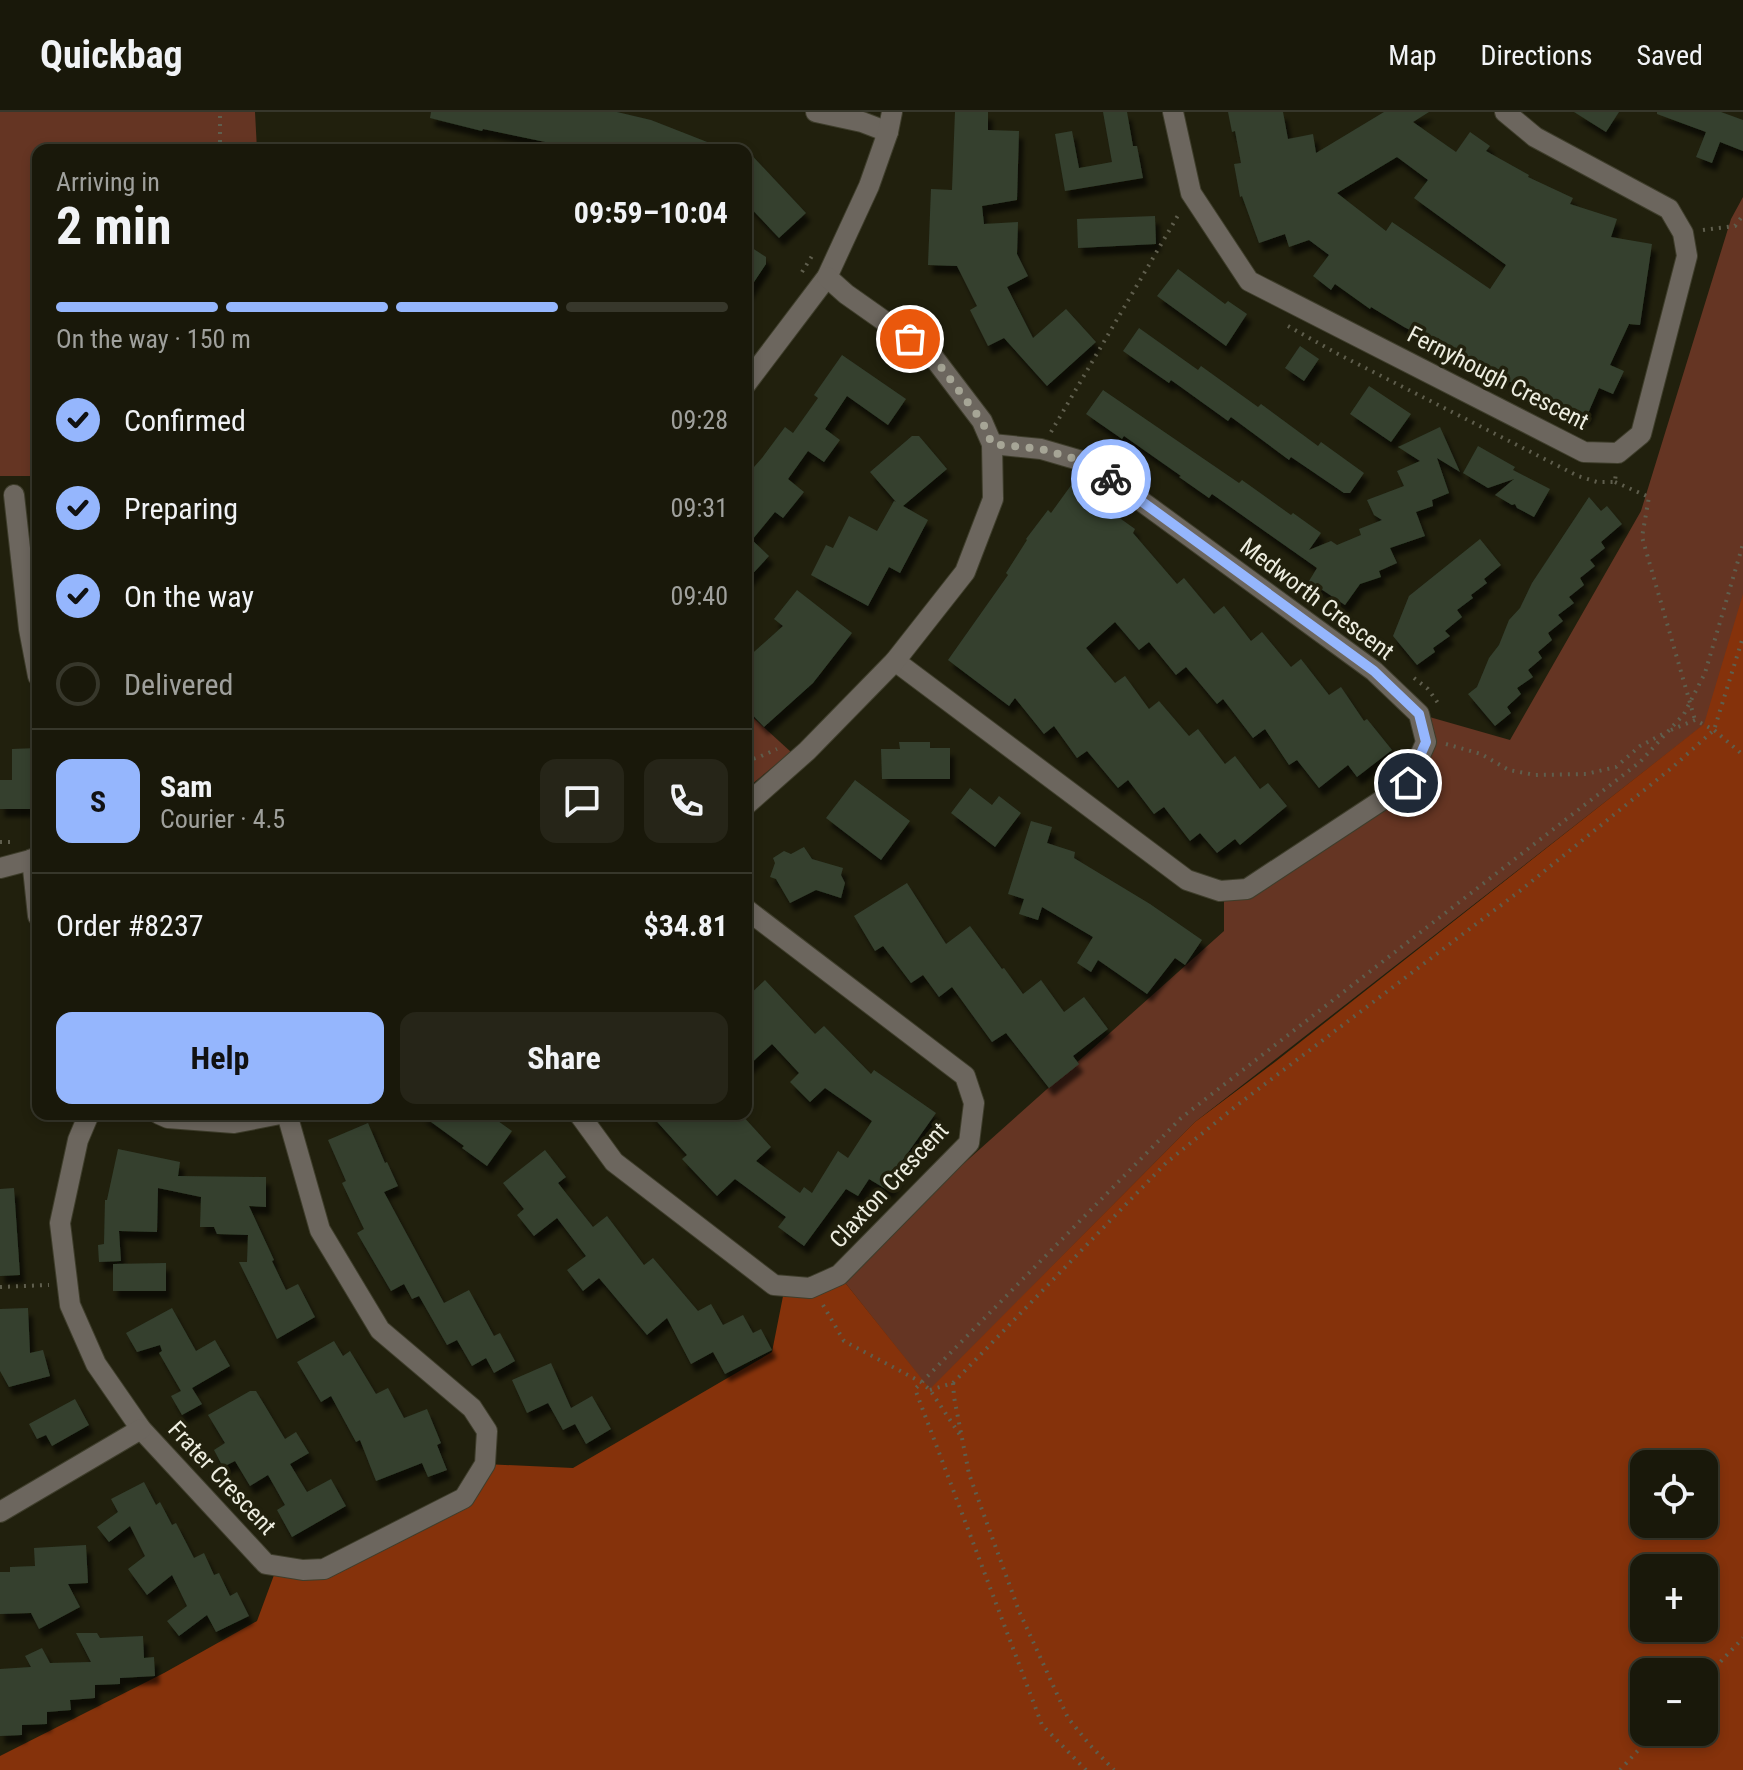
<!DOCTYPE html>
<html lang="en">
<head>
<meta charset="utf-8">
<style>
  :root { --surface:#19180a; --page:#262518; --text:#f1f3f6; --muted:#9fa09c; --line:#37372b; --accent:#95b6fd }
  body { margin:0; font-family:"Roboto Condensed",sans-serif; background:var(--page); color:var(--text); height:100vh; display:flex; flex-direction:column; font-size:30px; white-space:nowrap }
  * { box-sizing:border-box; margin:0 }
  p { font-size:26px; color:var(--muted) }
  .icon { flex:none; width:44px; height:44px; fill:none; stroke:currentColor; stroke-width:2; stroke-linecap:round; stroke-linejoin:round }
  .map { position:relative; flex:1; overflow:hidden }
  .details { position:absolute; left:32px; top:32px; width:720px; height:976px; display:flex; flex-direction:column; background:var(--surface); border-radius:16px; box-shadow:0 4px 12px #0003,0 0 0 2px var(--line) }
  .details>* { flex:none }
  .fabs { position:absolute; left:1630px; top:1338px; display:grid; gap:16px }
  .fabs a { display:grid; place-items:center; width:88px; height:88px; border-radius:16px; background:var(--surface); box-shadow:0 4px 12px #0003,0 0 0 2px var(--line); font-size:40px }
  .pin { position:absolute; display:grid; place-items:center; width:68px; height:68px; color:#fff; margin:-34px; border:4px solid #fff; border-radius:50%; box-shadow:0 2px 8px #0007 }
  .courier { position:absolute; display:grid; place-items:center; width:80px; height:80px; margin:-40px; border:6px solid #95b6fd; border-radius:50%; background:#fff; color:#222; box-shadow:0 2px 10px #0007 }
  .overview em { font-style:normal; font-weight:700 }
  .overview div { display:flex; flex-direction:column-reverse }
  .overview { display:flex; align-items:center; justify-content:space-between; height:136px; padding:0 24px }
  h1 { font-size:52px; font-weight:700; line-height:60px }
  .bar { display:grid; grid-template-columns:repeat(4,1fr); gap:12px 8px; align-content:center; height:96px; padding:0 24px }
  .bar i { height:10px; border-radius:6px; background:var(--line) }
  .bar .current { background:var(--accent) }
  .bar p { grid-column:span 4 }
  .line { display:flex; align-items:center; gap:20px; padding:0 24px; border-top:2px solid var(--line) }
  .line div { flex:1 }
  .round { display:grid; place-items:center; flex:none; width:84px; height:84px; border-radius:16px; background:var(--page) }
  ol { padding:0 24px; list-style:none }
  li { display:flex; align-items:center; gap:24px; height:88px }
  li p { margin-inline-start:auto }
  li .icon { padding:8px; border-radius:50%; background:var(--accent); color:#111; stroke-width:4 }
  li:last-child { color:var(--muted) }
  li i { width:44px; height:44px; border:4px solid var(--line); border-radius:50% }
  .primary-button { display:flex; gap:16px; margin-top:auto; padding:16px 24px }
  .primary-button a { flex:1; height:92px; border-radius:16px; background:var(--accent); color:#111; font-size:32px; font-weight:700; line-height:92px; text-align:center }
  .primary-button a+a { background:var(--page); color:var(--text) }
  header { display:flex; align-items:center; gap:48px; box-sizing:border-box; height:112px; padding:0 40px; background:var(--surface); border-bottom:2px solid var(--line) }
  header strong { font-size:38px }
  nav { display:flex; gap:44px; margin-inline-start:auto; font-size:28px }
  .map>svg:first-child { display:block }
</style>
</head>
<body>
<header>
<strong>Quickbag</strong>
<nav><a>Map</a><a>Directions</a><a>Saved</a></nav>
</header>
<div class="map">
<svg width="1743" height="1658" viewBox="0 0 1743 1658">
  <defs>
    <filter id="shadow"><feDropShadow dx="4.5" dy="8" stdDeviation="2" flood-color="#0009"/></filter>
  </defs>
  <rect width="100%" height="100%" fill="#21200d"/>
  <g fill="#653523">
    <path d="M0,0H255L257,38H38L37,364H0Z"/>
    <path d="M1743,85V485L1705,612L1195,1010L930,1278L839,1163L1224,819V788L1408,671L1423,637L1419,602L1510,628L1641,399L1731,107Z"/>
    <path d="M746,599L791,640L746,677Z"/>
  </g>
  <path fill="#85320b" fill-rule="evenodd" d="M1743,482V1658H0V1644L164,1561L257,1509L274,1463L324,1457L464,1386L485,1352L573,1356L772,1240L785,1174L839,1163L930,1277L1195,1010L1275,950L1704,612ZM1644,1352H1704V1412H1644ZM1644,1456H1704V1516H1644ZM1644,1560H1704V1620H1644Z"/>
  <g fill="#34402f" fill-rule="evenodd" filter="url(#shadow)">
    <path d="M431,0H617L651,8L725,37L554,38L555,32L483,17L482,19L430,6Z"/>
    <path d="M955,0H988V18L1019,19L1017,88L982,94L984,112L1018,110L1017,142L1028,164L1007,175L1033,226L1066,197L1096,230L1047,274L1004,226L988,234L970,198L977,194L957,154L928,153L931,77L952,78Z"/>
    <path d="M1103,0H1127L1133,34H1137L1143,66L1065,79L1055,22L1072,19L1079,56L1112,50Z"/>
    <path d="M1228,0H1283L1288,27L1313,22L1316,41L1384,0H1429L1413,10L1456,40L1470,20L1490,34L1486,39L1529,63L1528,65L1573,86L1570,92L1617,107L1611,125L1652,132L1640,213L1629,212L1610,253L1624,259L1613,282L1599,276L1586,306L1562,296L1563,294L1540,284V282L1503,267L1504,265L1404,215L1371,195L1370,197L1335,172L1331,178L1313,164L1329,143L1309,128L1289,135L1285,122L1259,131L1242,84L1240,85L1234,52L1241,51L1235,19L1232,20ZM1397,45L1428,68L1414,86L1506,153L1490,177L1392,110L1386,119L1337,81Z"/>
    <path d="M1574,0H1619L1606,20Z"/>
    <path d="M1657,0H1721L1743,8V39L1720,30L1712,51L1696,45L1706,20L1657,2Z"/>
    <path d="M746,37L806,101L779,126L746,91Z"/>
    <path d="M1155,104L1156,132L1078,136L1077,107Z"/>
    <path d="M746,132L766,145V152L746,182Z"/>
    <path d="M1178,157L1225,192L1228,189L1247,202L1226,234L1157,184Z"/>
    <path d="M1139,216L1198,258L1201,254L1258,295L1261,292L1318,334L1321,330L1364,361L1350,381H1344L1291,345L1289,348L1231,305L1228,309L1171,268L1169,271L1123,239Z"/>
    <path d="M1300,234L1319,247L1304,269L1285,256Z"/>
    <path d="M842,243L906,287L888,313L847,284L825,317L840,328L824,350L808,339L788,367L804,380L783,406L775,400L752,428L769,444L746,469V364L762,346L785,315L793,321L818,286L814,283Z"/>
    <path d="M1369,274L1411,302L1391,330L1350,302Z"/>
    <path d="M1103,278L1239,371L1242,368L1291,403L1293,401L1321,421L1309,438L1331,429L1337,433L1361,423L1359,417L1382,408L1374,403L1367,388L1404,374L1397,359L1420,349L1398,335L1440,315L1460,360L1437,346L1449,381L1432,388L1433,394L1416,400L1425,424L1390,436L1397,451L1379,459L1381,465L1360,472L1345,493L1309,469L1317,456L1212,382L1209,386L1179,365L1181,364L1124,324L1122,327L1086,302Z"/>
    <path d="M912,324H919L947,357L903,394L928,408L900,461L889,455L868,494L811,463L826,433L833,436L849,404L877,419L894,389L896,390L870,360Z"/>
    <path d="M1478,334L1515,355L1513,358L1550,377L1534,405L1517,396L1515,392L1512,393L1495,383L1514,367L1488,376L1463,361Z"/>
    <path d="M1072,372L1135,417L1133,421L1177,472L1184,466L1214,502L1224,494L1251,529L1262,520L1291,555L1301,547L1329,583L1341,575L1364,609L1367,607L1392,638L1357,665L1348,653L1319,676L1297,648L1289,653L1265,617L1253,626L1223,587L1217,592L1186,555L1176,563L1149,530L1139,538L1115,510L1086,536L1115,571L1125,564L1149,597L1159,589L1189,624L1198,617L1225,652L1235,644L1260,677L1268,671L1287,694L1240,733L1235,727L1217,741L1200,721L1190,729L1164,695L1154,702L1128,668L1118,676L1087,639L1077,646L1054,614L1044,622L1015,586L1009,594L948,548L1008,463L1006,461L1027,428L1026,427L1048,398L1051,401Z"/>
    <path d="M1589,385L1601,399L1607,394L1622,412L1601,430L1605,436L1590,448L1595,454L1580,466L1584,473L1569,485L1574,491L1558,503L1563,509L1548,521L1552,528L1538,540L1542,546L1528,558L1533,565L1517,576L1521,582L1507,595L1511,601L1495,614L1468,582L1477,575L1489,546L1499,533L1509,508L1520,496L1532,471Z"/>
    <path d="M1480,427L1501,453L1484,467L1487,471L1471,483L1473,486L1457,498L1462,505L1445,519L1450,524L1433,536L1435,540L1417,553L1393,524L1409,484Z"/>
    <path d="M797,478L852,521L813,571L764,615L746,596V547L783,514L774,507Z"/>
    <path d="M899,630H930V636H950V667H882L881,637H900Z"/>
    <path d="M38,636V697H0V668H12V637Z"/>
    <path d="M855,668L910,709L881,748L826,706Z"/>
    <path d="M970,676L992,693L999,684L1021,701L995,735L951,701Z"/>
    <path d="M1031,709L1052,715L1047,731L1075,740L1074,746L1150,792L1202,828L1185,853L1175,846L1147,882L1098,848L1091,860L1077,851L1093,825L1042,795L1038,808L1019,802L1024,787L1008,782Z"/>
    <path d="M804,735L812,747L843,756L841,763L845,771L841,786L816,778L790,791L776,767L770,765L775,751L773,746L784,739L791,742Z"/>
    <path d="M907,771L946,832L970,814L1002,857L1004,856L1023,882L1041,868L1064,900L1084,885L1108,917L1073,944L1079,952L1049,976L1006,921L992,930L952,875L939,885L923,863L911,871L883,834L875,839L854,804Z"/>
    <path d="M765,868L815,922L824,914L871,962L874,958L936,1001L897,1056L901,1059L889,1079L869,1067L858,1084L846,1077L804,1134L778,1115L786,1105L735,1067L717,1084L682,1047L687,1043L650,1002H741L771,1035L756,1049L800,1081L804,1075L812,1081L838,1039L848,1046L872,1009L825,976L810,990L790,970L799,961L772,932L746,956V886Z"/>
    <path d="M420,1002H488L512,1019L487,1054L462,1036L464,1034Z"/>
    <path d="M368,1011L385,1051L387,1050L398,1074L384,1080L444,1191L469,1178L494,1224L500,1221L515,1249L494,1261L486,1246L472,1254L457,1228L447,1233L419,1184L412,1187L404,1172L391,1179L357,1121L364,1117L342,1071L346,1069L328,1028Z"/>
    <path d="M118,1037L180,1050L178,1064L266,1065V1095L249,1094L274,1148L272,1149L286,1178L298,1172L315,1205L277,1227L239,1150H247L248,1123L217,1122L214,1115H200L201,1085L158,1076L157,1120L119,1119L121,1149L99,1150L98,1133L104,1132L105,1088H107Z"/>
    <path d="M545,1038L566,1065L558,1071L593,1115L607,1104L644,1153L653,1146L698,1199L711,1192L723,1213L743,1203L753,1221L761,1217L772,1238L725,1262L713,1240L691,1252L667,1206L647,1223L599,1166L583,1179L567,1158L586,1144L557,1106L534,1124L517,1103L524,1097L503,1071Z"/>
    <path d="M14,1076L20,1163L0,1164V1077Z"/>
    <path d="M166,1151V1179H113V1152Z"/>
    <path d="M28,1196L30,1241L43,1238L50,1264L9,1275L0,1259V1197Z"/>
    <path d="M172,1196L196,1239L215,1228L230,1254L192,1276L202,1292L182,1303L171,1284L181,1279L159,1241L162,1239L160,1233L137,1240L126,1221Z"/>
    <path d="M334,1229L343,1244L350,1239L376,1282L388,1276L404,1306L427,1297L441,1331L437,1333L447,1358L428,1365L422,1351L376,1369L360,1328L356,1330L331,1284L321,1290L297,1250Z"/>
    <path d="M551,1251L571,1296L592,1284L611,1317L586,1332L575,1312L563,1318L548,1291L527,1301L512,1268Z"/>
    <path d="M250,1279H256L285,1327L296,1320L309,1341L290,1352L307,1380L331,1367L346,1394L292,1425L277,1398L285,1393L268,1363L250,1374L235,1349L223,1355L214,1338L225,1331L208,1303Z"/>
    <path d="M75,1287L89,1313L52,1334L46,1323L37,1327L29,1312Z"/>
    <path d="M144,1370L156,1393L160,1390L172,1413L176,1411L194,1446L204,1441L214,1463L219,1461L230,1484L237,1480L249,1504L216,1520L207,1503L179,1524L167,1509L187,1494L172,1463L147,1483L128,1457L145,1444L130,1414L109,1430L97,1415L118,1400L111,1387Z"/>
    <path d="M86,1433L88,1471L68,1472L80,1495L39,1517L31,1501L0,1502V1460H10V1455L35,1454L34,1436Z"/>
    <path d="M76,1521H97L100,1526L143,1524L144,1546L154,1545L155,1564L120,1566V1572L95,1573V1586L70,1588L71,1598L47,1600V1612L22,1613V1623L0,1624V1557L31,1555L25,1544L42,1536L50,1551L91,1550Z"/>
  </g>
  <g fill="none" stroke-linecap="round" stroke-linejoin="round">
    <defs>
      <g id="minor">
        <path d="M816,0L862,10L888,20"/>
        <path d="M1173,0L1191,81L1249,169L1584,340L1618,341L1641,322L1687,144L1683,121L1669,97L1535,25L1505,0"/>
        <path d="M746,272L827,165L869,74L888,20L892,0"/>
        <path d="M14,383L29,517L38,564"/>
        <path d="M895,549L1187,768L1220,779L1247,777L1408,671L1426,630L1419,602L1374,559L1089,351L1041,337L992,332"/>
        <path d="M746,693L807,639L895,549L965,460L993,387L992,332L982,309L931,242L846,182L827,165"/>
        <path d="M32,747L38,804"/>
        <path d="M0,756L38,746"/>
        <path d="M89,1002L78,1028L60,1111L70,1193L96,1252L141,1317L266,1452L303,1458L324,1457L464,1386L485,1352L487,1319L472,1296L380,1218L320,1118L287,1002"/>
        <path d="M159,1002L168,1006L234,1011L280,1002"/>
        <path d="M579,1002L614,1050L774,1173L810,1176L839,1163L969,1031L974,991L965,964L746,797"/>
        <path d="M0,1400L141,1317"/>
      </g>
    </defs>
    <use href="#minor" stroke="#3e3d2b" stroke-width="22"/>
    <g stroke="#5f5e4d" stroke-width="4" stroke-dasharray="2 6" stroke-linecap="butt">
      <path d="M220,38V0"/>
      <path d="M1703,118L1735,114L1743,103"/>
      <path d="M802,160L812,144"/>
      <path d="M1288,214L1338,242L1578,364L1597,370H1615L1616,359"/>
      <path d="M746,303L755,291"/>
      <path d="M1051,320L1180,100"/>
      <path d="M1615,370L1649,385L1642,425L1695,608"/>
      <path d="M1414,566L1428,577L1438,591"/>
      <path d="M1671,618L1695,608L1714,618L1743,643"/>
      <path d="M1446,632L1481,642L1509,658L1535,663L1586,662L1616,655L1640,634L1663,622"/>
      <path d="M746,649L759,645L777,637"/>
      <path d="M0,730H14"/>
      <path d="M0,1175L49,1173"/>
      <path d="M823,1193L844,1229L921,1270L930,1278L960,1323"/>
      <path d="M953,1271L954,1285L969,1362L1019,1499L1068,1606L1089,1632L1114,1658"/>
      <path d="M930,1278L953,1271L1166,1051L1236,994L1521,778L1674,654L1714,618L1743,525"/>
      <path d="M1704,1567L1743,1526"/>
      <path d="M1086,1658L1042,1613L915,1277L1181,1006L1640,650L1684,602L1705,561L1743,432"/>
      <path d="M1620,1658L1655,1620"/>
    </g>
    <use href="#minor" stroke="#6c665e" stroke-width="20"/>
  </g>
  <g fill="none" stroke-linecap="round" stroke-linejoin="round">
    <path stroke="#a6a596" stroke-width="8" stroke-dasharray="0 14.4" d="M910,227L931,242L982,309L992,332L1041,337L1089,351L1111,367"/>
    <path stroke="#95b6fd" stroke-width="10" d="M1111,367L1374,559L1419,602L1426,630L1408,671"/>
  </g>
  <g text-anchor="middle" stroke-width="7" stroke-linejoin="round" paint-order="stroke">
    <g font-size="24" fill="#edede0" stroke="#21200d">
      <text transform="translate(1498 266) rotate(27)" y="8">Fernyhough Crescent</text>
      <text transform="translate(1317 487) rotate(37)" y="8">Medworth Crescent</text>
      <text transform="translate(889 1073) rotate(-47)" y="8">Claxton Crescent</text>
      <text transform="translate(222 1366) rotate(47)" y="8">Frater Crescent</text>
    </g>
  </g>
</svg>
<div class="fabs">
<a><svg class="icon" aria-label="locate" viewBox="0 0 24 24"><circle cx="12" cy="12" r="6"/><path d="M12 2v4M12 18v4M2 12h4M18 12h4"/></svg></a>
<a>+</a>
<a>−</a>
</div>
<div class="pin" style="left:910px;top:227px;background:#ea580c"><svg class="icon" aria-label="bag" viewBox="0 0 24 24"><path d="M5 8h14l-1 12H6zM9 8a3 3 0 0 1 6 0"/></svg></div>
<div class="pin" style="left:1408px;top:671px;background:#1f2937"><svg class="icon" aria-label="home" viewBox="0 0 24 24"><path d="M3 11l9-7 9 7M6 9v11h12V9"/></svg></div>
<div class="courier" style="left:1111px;top:367px"><svg class="icon" aria-label="bike" viewBox="0 0 24 24"><circle cx="6" cy="16" r="4"/><circle cx="18" cy="16" r="4"/><path d="M6 16l4-8h5l3 8M10 8l3 8H6M13 5h3"/></svg></div>
<section class="details">
<div class="overview"><div><h1>2 min</h1><p>Arriving in</p></div><em>09:59–10:04</em></div>
<div class="bar"><i class="current"></i><i class="current"></i><i class="current"></i><i></i><p>On the way · 150 m</p></div>
<ol>
<li><svg class="icon" aria-label="check" viewBox="0 0 24 24"><path d="M5 12l5 5 9-10"/></svg>Confirmed<p>09:28</p></li>
<li><svg class="icon" aria-label="check" viewBox="0 0 24 24"><path d="M5 12l5 5 9-10"/></svg>Preparing<p>09:31</p></li>
<li><svg class="icon" aria-label="check" viewBox="0 0 24 24"><path d="M5 12l5 5 9-10"/></svg>On the way<p>09:40</p></li>
<li><i></i>Delivered</li>
</ol>
<div class="line" style="height:144px"><b class="round" style="background:var(--accent);color:#111">S</b><div><b>Sam</b><p>Courier · 4.5</p></div><a class="round"><svg class="icon" aria-label="chat" viewBox="0 0 24 24"><path d="M4 5h16v11H9l-5 4z"/></svg></a><a class="round"><svg class="icon" aria-label="phone" viewBox="0 0 24 24"><path d="M5 4h4l2 5-3 2q2 4 5 5l2-3 5 2v4C11 20 4 13 5 4z"/></svg></a></div>
<div class="line" style="height:104px"><div>Order #8237</div><b>$34.81</b></div>
<div class="primary-button"><a>Help</a><a>Share</a></div>
</section>
</div>
</body>
</html>
